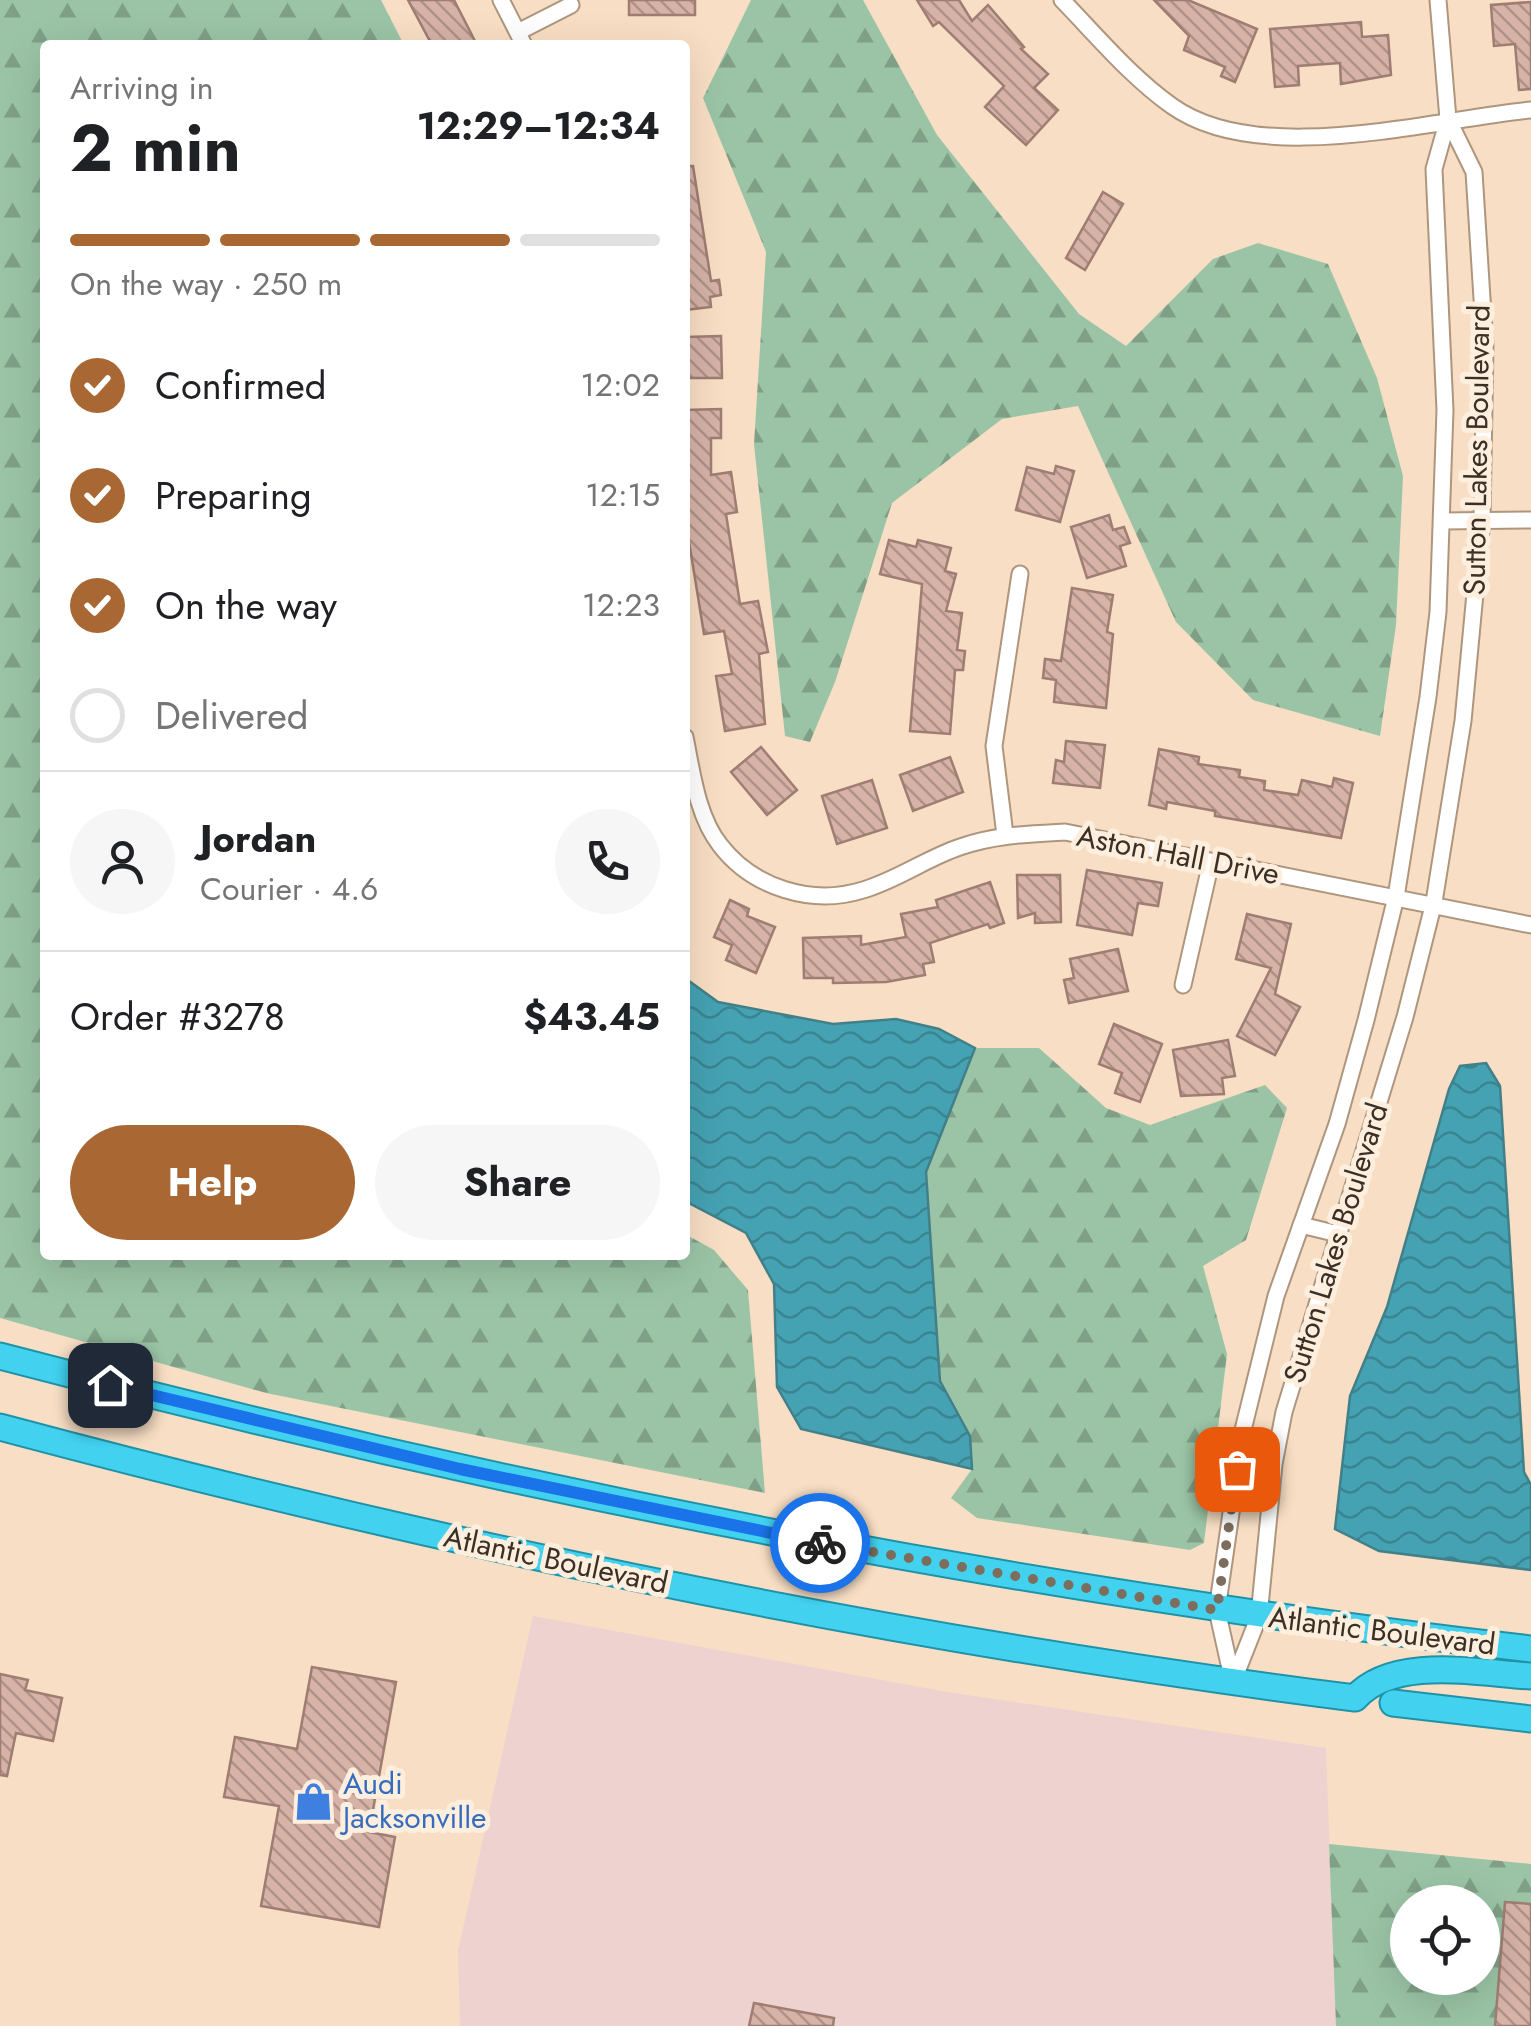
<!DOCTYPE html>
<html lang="en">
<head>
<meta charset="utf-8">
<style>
  :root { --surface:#fff; --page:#f6f6f6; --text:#202124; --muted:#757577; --line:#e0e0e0; --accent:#a96833 }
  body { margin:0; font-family:Jost,sans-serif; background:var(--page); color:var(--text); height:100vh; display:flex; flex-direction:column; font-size:38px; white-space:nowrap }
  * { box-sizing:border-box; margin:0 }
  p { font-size:32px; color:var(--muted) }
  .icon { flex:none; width:55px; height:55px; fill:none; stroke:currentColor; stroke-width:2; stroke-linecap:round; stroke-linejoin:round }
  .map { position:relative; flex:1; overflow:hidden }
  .details { position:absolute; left:40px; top:40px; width:650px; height:1220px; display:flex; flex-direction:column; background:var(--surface); border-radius:10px; box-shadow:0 10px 40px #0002 }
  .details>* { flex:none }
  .buttons { position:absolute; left:1390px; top:1885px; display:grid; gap:20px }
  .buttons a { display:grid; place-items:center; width:110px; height:110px; border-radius:50%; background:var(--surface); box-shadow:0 10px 40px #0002; font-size:50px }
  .pin { position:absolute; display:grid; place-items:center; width:85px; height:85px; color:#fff; margin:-42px; border-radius:20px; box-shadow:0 5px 15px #0006 }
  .courier { position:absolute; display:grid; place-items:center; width:100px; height:100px; margin:-50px; border:8px solid #1a73e8; border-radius:50%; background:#fff; color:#222; box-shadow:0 2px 12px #0007 }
  .headline em { font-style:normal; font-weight:700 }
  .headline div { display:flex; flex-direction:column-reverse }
  .headline { display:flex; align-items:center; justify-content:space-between; height:170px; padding:0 30px }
  h1 { font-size:65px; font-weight:700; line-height:75px }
  .bar { display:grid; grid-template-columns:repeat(4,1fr); gap:15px 10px; align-content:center; height:120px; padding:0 30px }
  .bar i { height:12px; border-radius:8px; background:var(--line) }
  .bar .on { background:var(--accent) }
  .bar p { grid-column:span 4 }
  .line { display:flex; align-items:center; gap:25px; padding:0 30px; border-top:2px solid var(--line) }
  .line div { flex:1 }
  .round { display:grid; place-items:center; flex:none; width:105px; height:105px; border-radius:52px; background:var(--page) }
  ol { padding:0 30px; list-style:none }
  li { display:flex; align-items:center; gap:30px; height:110px }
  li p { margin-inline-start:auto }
  li .icon { padding:10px; border-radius:50%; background:var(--accent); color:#fff; stroke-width:4 }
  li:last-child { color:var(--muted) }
  li i { width:55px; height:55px; border:5px solid var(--line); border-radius:50% }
  .button { display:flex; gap:20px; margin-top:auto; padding:20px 30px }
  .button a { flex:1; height:115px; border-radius:60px; background:var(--accent); color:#fff; font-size:40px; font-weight:700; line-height:115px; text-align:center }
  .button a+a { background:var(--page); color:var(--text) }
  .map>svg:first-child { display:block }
</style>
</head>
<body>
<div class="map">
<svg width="1531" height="2026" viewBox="0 0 1531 2026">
  <defs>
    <pattern id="forest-firs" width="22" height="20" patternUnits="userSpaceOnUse" patternTransform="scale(2.5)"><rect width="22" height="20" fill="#9bc4a6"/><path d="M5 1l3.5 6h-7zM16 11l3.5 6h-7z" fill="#7fa087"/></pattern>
    <pattern id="water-waves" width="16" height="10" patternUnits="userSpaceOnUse" patternTransform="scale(2.5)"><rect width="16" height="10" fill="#45a2b3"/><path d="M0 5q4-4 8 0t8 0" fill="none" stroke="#3b8491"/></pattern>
    <pattern id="building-back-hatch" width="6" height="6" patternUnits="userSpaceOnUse" patternTransform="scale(2.5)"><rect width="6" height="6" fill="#d6b2a7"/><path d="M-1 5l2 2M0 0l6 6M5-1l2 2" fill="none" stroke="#af9188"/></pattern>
  </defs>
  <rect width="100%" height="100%" fill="#f8dec4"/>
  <path fill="#edd2d0" d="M533,1616L947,1692L1326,1748L1336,2026H460L458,1951Z"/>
  <g fill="url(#forest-firs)" fill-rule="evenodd">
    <path d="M0,0H381L404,45H45V1255H685V1234L714,1250L748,1290L765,1493L266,1393L0,1318Z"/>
    <path d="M751,0H863L937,135L1079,314L1126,346L1213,259L1258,243L1328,264L1377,378L1403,476L1396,625L1380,736L1253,700L1176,622L1078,406L1002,419L892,503L835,682L810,742L785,736L754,444L766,252L703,98Z"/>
    <path d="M975,1048H1039L1106,1108L1150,1125L1265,1085L1287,1108L1246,1240L1203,1266L1227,1354L1204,1543L1190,1550L977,1518L951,1498L972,1469L970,1436L940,1381L926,1172Z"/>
    <path d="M1329,1844L1531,1864V2026H1336ZM1408,1902H1482V1978H1408Z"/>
  </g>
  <g fill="url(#water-waves)" stroke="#428089" stroke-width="2.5">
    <path d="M685,978L718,1002L833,1024L896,1019L939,1029L975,1048L926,1172L940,1381L970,1436L972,1469L801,1429L777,1387L774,1284L746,1233L685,1201Z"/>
    <path d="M1486,1063L1500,1086L1524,1472L1531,1485V1570L1379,1551L1335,1529L1350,1396L1387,1307L1449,1089L1460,1066Z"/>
  </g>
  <g fill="url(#building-back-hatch)" stroke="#9f7d73" stroke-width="2.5">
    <path d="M408,0H454L477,45H432Z"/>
    <rect x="629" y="0" width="66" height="15"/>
    <path d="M917,0H959L972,21L988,5L1024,47L1021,49L1048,74L1034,88L1058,110L1026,145L985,107L1004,86L939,22L933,26Z"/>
    <path d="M1154,0H1188L1257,29L1235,82L1221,76L1225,67L1184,50L1189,36Z"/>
    <path d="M1531,2V89L1519,90L1515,44L1494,46L1491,5Z"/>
    <path d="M1361,22L1362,37L1388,35L1391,75L1341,84L1340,63L1298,66L1299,85L1275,87L1270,29Z"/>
    <path d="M685,166H693L711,281L719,280L721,295L710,297L711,307L685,310Z"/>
    <path d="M1103,192L1123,204L1085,270L1066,258Z"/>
    <path d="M721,336L722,378H685V337Z"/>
    <path d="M721,409V438H711V475L731,472L737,512L726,514L740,604L758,601L768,652L759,654L765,724L725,731L716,676L732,674L724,631L704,634L685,517V410Z"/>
    <path d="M1056,466L1074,471L1060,522L1016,510L1027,467L1054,474Z"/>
    <path d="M1109,515L1113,530L1124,527L1130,543L1120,546L1126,566L1087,578L1071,527Z"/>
    <path d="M889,540L916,547L918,540L951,548L945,571L956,574L946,611L962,613L957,650L965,651L963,670H955L950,734L910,731L922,584L880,574Z"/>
    <path d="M1072,588L1113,595L1107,632L1113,634L1106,708L1054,702L1056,680L1043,678L1045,659L1061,661Z"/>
    <path d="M1066,741L1105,745L1100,788L1053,783L1056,760L1064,762Z"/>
    <path d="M761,747L797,790L767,815L731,772Z"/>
    <path d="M1159,749L1199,757L1198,764L1240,770L1239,777L1265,781L1264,790L1298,795L1302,780L1332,787L1334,778L1353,783L1341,838L1215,816V811L1167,802L1166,809L1149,805Z"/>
    <path d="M950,757L963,792L913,811L900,775Z"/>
    <path d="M872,780L887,828L837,844L822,796Z"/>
    <path d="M1087,870L1162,883L1158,906L1138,903L1132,935L1077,925Z"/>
    <path d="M1017,875H1060L1061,922L1035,923V913L1018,918Z"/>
    <path d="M990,882L1004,923L990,928L988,924L930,943L934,962L923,964L925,975L886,982L833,983V978H804L803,938L861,936V945L906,937L901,914L938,907L936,900Z"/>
    <path d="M730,900L749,909L747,916L775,927L756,973L726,960L732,945L714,937Z"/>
    <path d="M1247,914L1291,924L1275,994L1300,1007L1275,1055L1237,1036L1271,968L1236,959Z"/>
    <path d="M1118,949L1128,991L1069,1003L1064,980L1074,978L1070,959Z"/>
    <path d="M1114,1024L1162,1044L1140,1102L1115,1093L1122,1073L1099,1064Z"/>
    <path d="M1228,1040L1235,1076L1222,1078L1224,1094L1181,1096L1173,1050Z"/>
    <path d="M312,1667L396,1682L369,1832L395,1837L379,1927L261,1906L279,1806L224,1797L235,1737L297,1749Z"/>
    <path d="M0,1674L28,1680L25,1690L62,1698L53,1741L16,1733L7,1776L0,1775Z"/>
    <path d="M1505,1902L1531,1904V2026H1495Z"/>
    <path d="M754,2003L834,2018L833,2026H749Z"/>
  </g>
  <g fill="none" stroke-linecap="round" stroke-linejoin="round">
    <defs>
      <g id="minor">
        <path d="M501,0L524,45"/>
        <path d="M1062,0C1097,36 1131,77 1172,106C1259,168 1430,120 1531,110"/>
        <path d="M518,32L571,5"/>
        <path d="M1443,521L1531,520"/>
        <path d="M685,737C692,771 697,816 720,845C753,888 812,906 863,890C897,880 927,858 960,847C994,835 1029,834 1065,832L1531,925"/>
        <path d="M1005,835L994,746L1020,574"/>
        <path d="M1183,985L1211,862"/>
        <path d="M1301,1225L1338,1234"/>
        <path d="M1233,1682L1217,1610L1243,1430L1276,1296L1337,1124L1366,1020L1396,897L1428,697L1438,612L1445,410L1434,169L1448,119L1438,0"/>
        <path d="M1233,1682L1259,1616L1274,1464L1284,1412L1405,1017L1434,902L1463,721L1482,519L1485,346L1474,172L1448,119"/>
      </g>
      <g id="trunk">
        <path d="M0,1356C504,1489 1013,1589 1531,1649"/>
        <path d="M0,1427C445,1546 898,1640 1355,1698C1394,1655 1478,1673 1531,1676"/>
        <path d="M1393,1703L1531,1719"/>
      </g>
    </defs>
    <use href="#minor" stroke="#ae967e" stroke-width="19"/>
    <use href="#trunk" stroke="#2092a7" stroke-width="29"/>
    <use href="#minor" stroke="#fff" stroke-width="15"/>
    <use href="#trunk" stroke="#42d2f0" stroke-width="25"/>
  </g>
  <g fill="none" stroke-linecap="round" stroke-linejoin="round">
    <path stroke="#7c6d5d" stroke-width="10" stroke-dasharray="0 18" d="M820,1543L1217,1610L1237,1469"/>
    <path stroke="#1a73e8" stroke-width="12" d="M110,1385L460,1469L820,1543"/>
  </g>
  <defs>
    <symbol id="shop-bare" viewBox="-9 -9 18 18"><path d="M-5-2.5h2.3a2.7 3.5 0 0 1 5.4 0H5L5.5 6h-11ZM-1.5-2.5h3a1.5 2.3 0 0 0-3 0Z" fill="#3f7fe0" stroke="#fdeede" stroke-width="2.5" paint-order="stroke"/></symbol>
  </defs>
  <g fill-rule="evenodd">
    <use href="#shop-bare" x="286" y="1774" width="55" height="55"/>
  </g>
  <g text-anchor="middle" stroke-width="10" stroke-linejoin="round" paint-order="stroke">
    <g font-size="30" fill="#3a3026" stroke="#fdeede">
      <text transform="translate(1477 450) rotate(-89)" y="10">Sutton Lakes Boulevard</text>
      <text transform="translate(1178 855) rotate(11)" y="10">Aston Hall Drive</text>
      <text transform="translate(1336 1243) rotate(-73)" y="10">Sutton Lakes Boulevard</text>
      <text transform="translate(556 1560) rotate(12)" y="10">Atlantic Boulevard</text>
      <text transform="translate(1382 1631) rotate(7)" y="10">Atlantic Boulevard</text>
    </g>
    <g font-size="30" fill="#366cbe" stroke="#fdeede" text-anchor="start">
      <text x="343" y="1794">Audi<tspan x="343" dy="34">Jacksonville</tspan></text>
    </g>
  </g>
</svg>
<div class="buttons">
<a><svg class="icon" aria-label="locate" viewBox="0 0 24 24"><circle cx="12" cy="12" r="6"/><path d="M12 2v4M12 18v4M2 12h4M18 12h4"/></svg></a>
</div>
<div class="pin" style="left:1237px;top:1469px;background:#ea580c"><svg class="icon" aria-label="bag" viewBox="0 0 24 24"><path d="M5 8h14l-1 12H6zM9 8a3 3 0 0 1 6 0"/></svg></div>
<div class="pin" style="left:110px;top:1385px;background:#1f2937"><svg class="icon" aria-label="home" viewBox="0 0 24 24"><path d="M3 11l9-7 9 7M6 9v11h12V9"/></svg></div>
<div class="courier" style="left:820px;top:1543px"><svg class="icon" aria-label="bike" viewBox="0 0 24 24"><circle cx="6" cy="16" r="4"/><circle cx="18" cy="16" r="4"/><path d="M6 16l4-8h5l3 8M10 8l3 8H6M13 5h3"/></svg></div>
<section class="details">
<div class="headline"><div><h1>2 min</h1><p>Arriving in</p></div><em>12:29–12:34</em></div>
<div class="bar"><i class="on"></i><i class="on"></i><i class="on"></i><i></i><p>On the way · 250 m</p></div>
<ol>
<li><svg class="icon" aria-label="check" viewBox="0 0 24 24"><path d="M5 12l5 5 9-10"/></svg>Confirmed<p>12:02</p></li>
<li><svg class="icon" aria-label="check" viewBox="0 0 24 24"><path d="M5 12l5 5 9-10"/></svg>Preparing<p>12:15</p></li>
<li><svg class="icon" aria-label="check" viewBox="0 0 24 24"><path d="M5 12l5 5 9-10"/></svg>On the way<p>12:23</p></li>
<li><i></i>Delivered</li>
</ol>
<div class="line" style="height:180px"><a class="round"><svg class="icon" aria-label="person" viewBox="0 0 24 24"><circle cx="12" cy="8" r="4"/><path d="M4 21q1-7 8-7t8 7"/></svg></a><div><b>Jordan</b><p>Courier · 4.6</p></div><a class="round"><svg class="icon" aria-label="phone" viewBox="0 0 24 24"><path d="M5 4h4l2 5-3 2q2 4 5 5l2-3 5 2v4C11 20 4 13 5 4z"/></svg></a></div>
<div class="line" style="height:130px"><div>Order #3278</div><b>$43.45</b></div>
<div class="button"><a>Help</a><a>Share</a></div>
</section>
</div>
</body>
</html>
